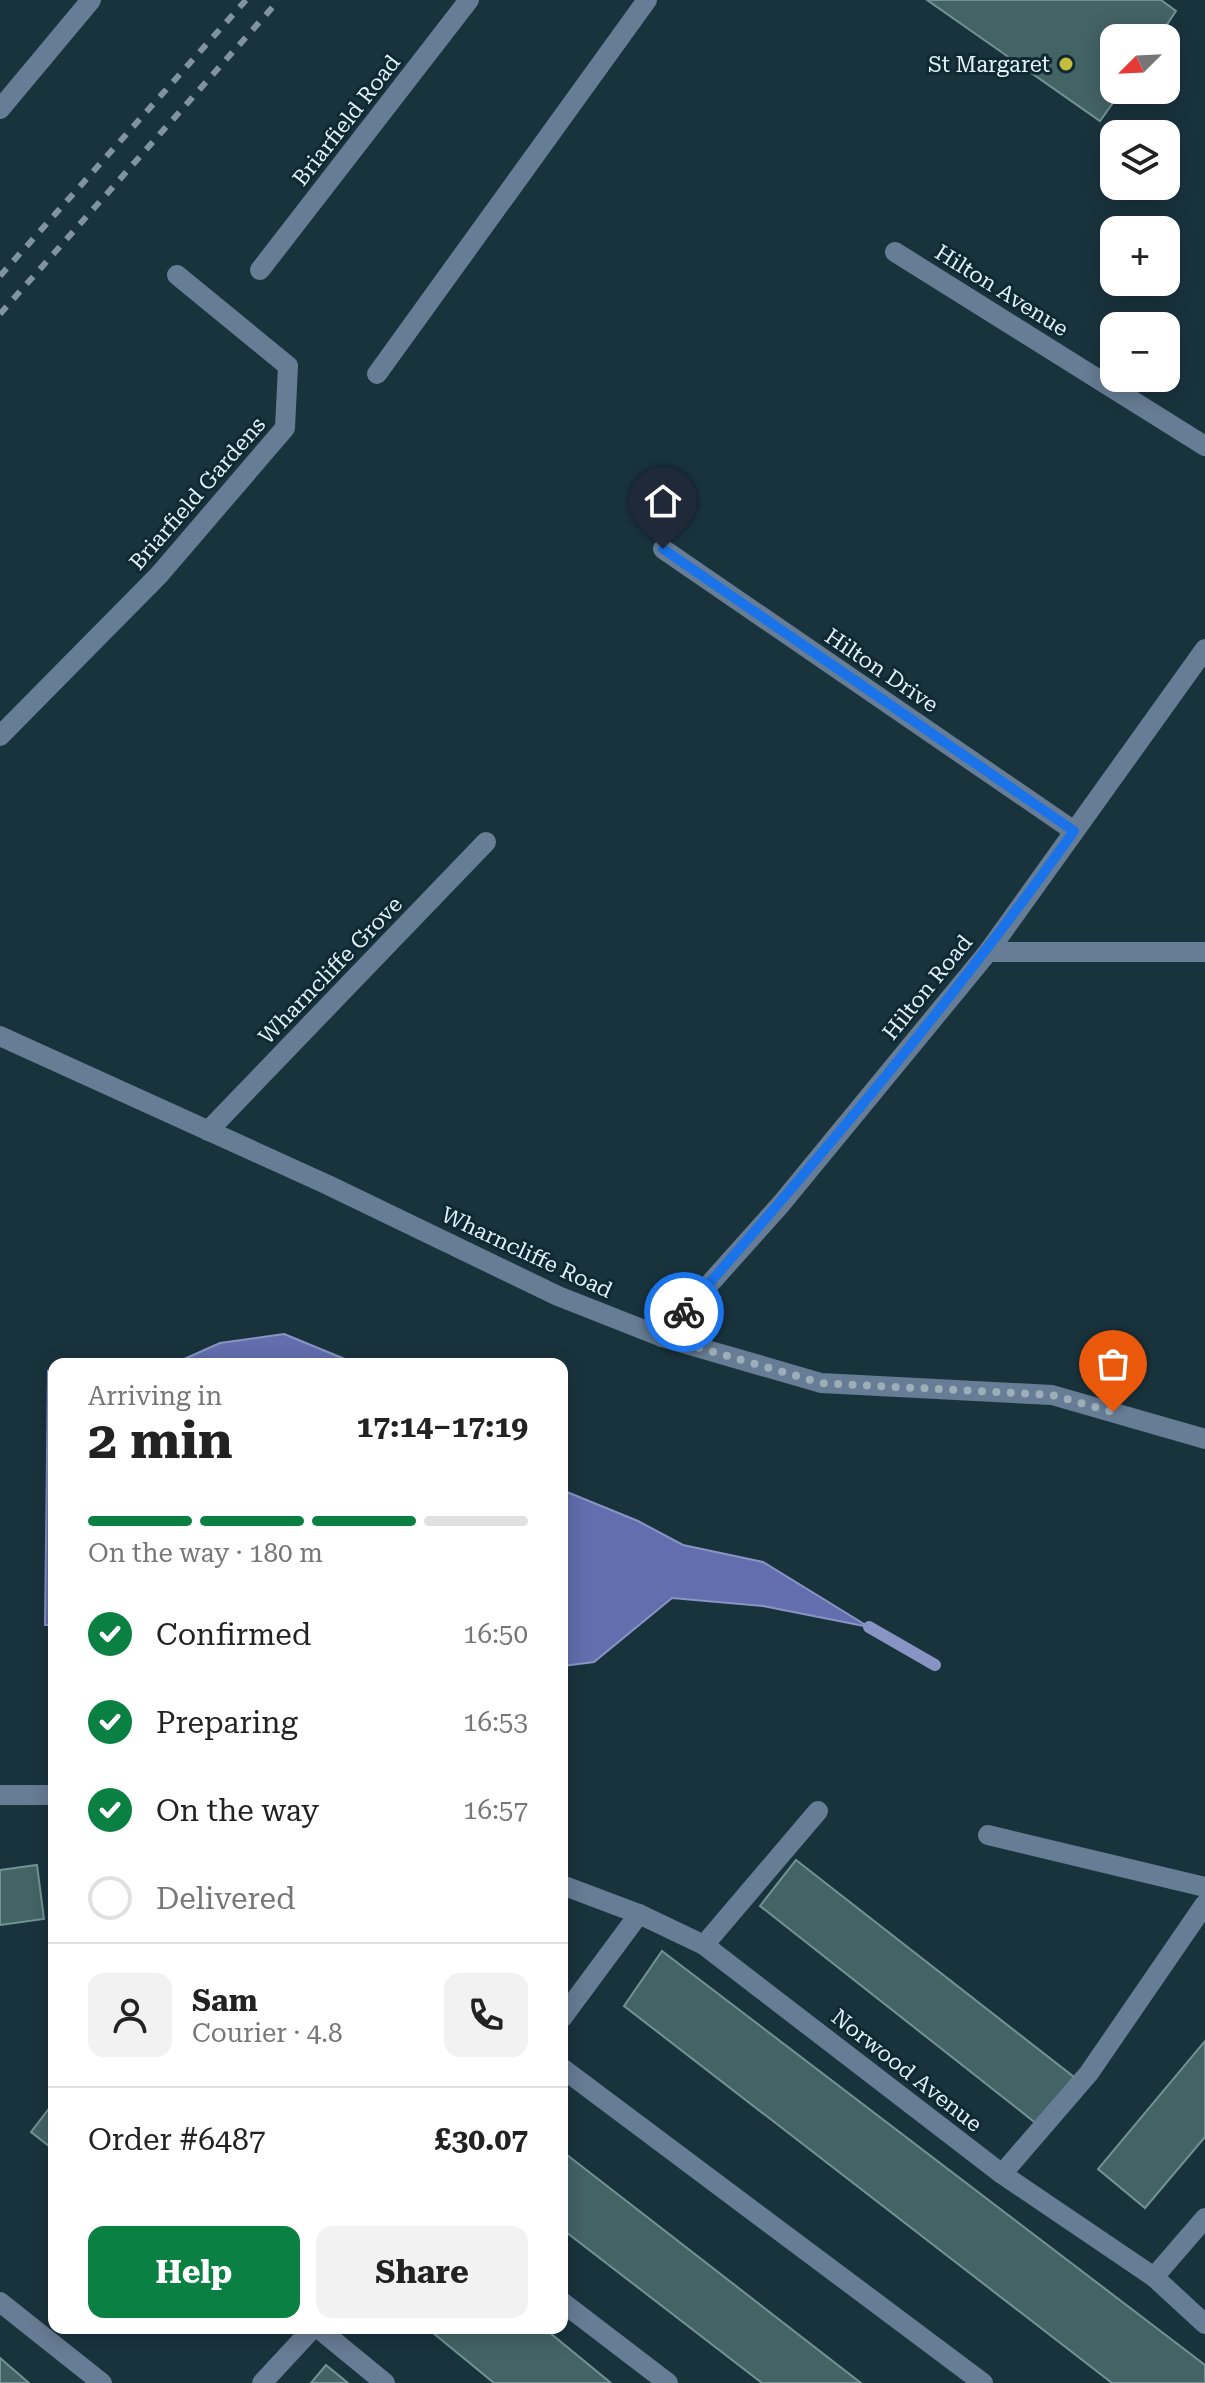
<!DOCTYPE html>
<html lang="en">
<head>
<meta charset="utf-8">
<style>
  :root { --surface:#fff; --page:#f2f2f2; --text:#222; --muted:#767676; --line:#e0e0e0; --accent:#0b8043 }
  body { margin:0; font-family:"Roboto Serif",serif; background:var(--page); color:var(--text); height:100vh; display:flex; flex-direction:column; font-size:30px; white-space:nowrap }
  * { box-sizing:border-box; margin:0 }
  p { font-size:26px; color:var(--muted) }
  .icon { flex:none; width:44px; height:44px; fill:none; stroke:currentColor; stroke-width:2; stroke-linecap:round; stroke-linejoin:round }
  .map { position:relative; flex:1; overflow:hidden }
  .panel { position:absolute; left:48px; top:1358px; width:520px; height:976px; display:flex; flex-direction:column; background:var(--surface); border-radius:16px; box-shadow:0 4px 20px #0003 }
  .panel>* { flex:none }
  .needle { width:52px; rotate:246deg }
  .tools { position:absolute; left:1100px; top:24px; display:grid; gap:16px }
  .tools a { display:grid; place-items:center; width:80px; height:80px; border-radius:16px; background:var(--surface); box-shadow:0 4px 20px #0003; font-size:40px }
  .pin { position:absolute; display:grid; place-items:center; width:68px; height:68px; color:#fff; margin:-82px -34px; border-radius:50% 50% 50% 0; rotate:-45deg; box-shadow:0 0 8px #0007 }
  .pin .icon { rotate:45deg }
  .courier { position:absolute; display:grid; place-items:center; width:80px; height:80px; margin:-40px; border:6px solid #1a73e8; border-radius:50%; background:#fff; color:#222; box-shadow:0 2px 10px #0007 }
  .summary em { font-style:normal; font-weight:700 }
  .summary div { display:flex; flex-direction:column-reverse }
  .summary { display:flex; align-items:center; justify-content:space-between; height:136px; padding:0 40px }
  h1 { font-size:52px; font-weight:700; line-height:60px }
  .bar { display:grid; grid-template-columns:repeat(4,1fr); gap:12px 8px; align-content:center; height:96px; padding:0 40px }
  .bar i { height:10px; border-radius:6px; background:var(--line) }
  .bar .on { background:var(--accent) }
  .bar p { grid-column:span 4 }
  .line { display:flex; align-items:center; gap:20px; padding:0 40px; border-top:2px solid var(--line) }
  .line div { flex:1 }
  .round { display:grid; place-items:center; flex:none; width:84px; height:84px; border-radius:16px; background:var(--page) }
  ol { padding:0 40px; list-style:none }
  li { display:flex; align-items:center; gap:24px; height:88px }
  li p { margin-inline-start:auto }
  li .icon { padding:8px; border-radius:50%; background:var(--accent); color:#fff; stroke-width:4 }
  li:last-child { color:var(--muted) }
  li i { width:44px; height:44px; border:4px solid var(--line); border-radius:50% }
  .cta { display:flex; gap:16px; margin-top:auto; padding:16px 40px }
  .cta a { flex:1; height:92px; border-radius:16px; background:var(--accent); color:#fff; font-size:32px; font-weight:700; line-height:92px; text-align:center }
  .cta a+a { background:var(--page); color:var(--text) }
  .map>svg:first-child { display:block }
</style>
</head>
<body>
<div class="map">
<svg width="1205" height="2383" viewBox="0 0 1205 2383">
  <rect width="100%" height="100%" fill="#19333d"/>
  <g fill="#626eae" stroke="#8895c4" stroke-width="2">
    <path d="M284,1334L357,1364H173L220,1343Z"/>
    <path d="M48,1371L54,1372V1625H45Z"/>
    <path d="M562,1490L638,1521L683,1545L763,1562L869,1627L763,1606L672,1598L594,1662L562,1666Z"/>
  </g>
  <g fill="none" stroke-linecap="round" stroke-linejoin="round">
    <path stroke="#8895c4" stroke-width="12" d="M869,1627L935,1665"/>
  </g>
  <g fill="#446365" stroke="#729395" stroke-width="2">
    <path d="M927,0H1161L1176,11L1158,38H1114V90H1122L1100,121Z"/>
    <path d="M796,1860L1074,2077L1037,2124L760,1906Z"/>
    <path d="M37,1865L44,1919L0,1925V1870Z"/>
    <path d="M662,1951L1205,2365V2383H1112L624,2006Z"/>
    <path d="M1205,2041V2137L1145,2208L1098,2169Z"/>
    <path d="M54,2102V2150L31,2132Z"/>
    <path d="M562,2151L861,2383H762L562,2229Z"/>
    <path d="M427,2328H544L611,2383H494Z"/>
    <path d="M0,2358L29,2383H0Z"/>
    <path d="M326,2365L348,2383H311Z"/>
  </g>
  <g fill="none" stroke-linecap="round" stroke-linejoin="round">
    <g stroke="#677d95" stroke-width="20">
      <path d="M0,109L91,0"/>
      <path d="M895,252L1205,446"/>
      <path d="M260,270L469,0"/>
      <path d="M377,374L647,0"/>
      <path d="M663,549L1074,831"/>
      <path d="M0,736L159,575L285,428L288,366L177,275"/>
      <path d="M988,952H1205"/>
      <path d="M0,1036L328,1185L558,1296L662,1337L821,1383L1052,1395L1205,1439"/>
      <path d="M208,1131L486,842"/>
      <path d="M662,1337L781,1204L988,952L1205,649"/>
      <path d="M0,1795H54"/>
      <path d="M988,1835L1205,1887"/>
      <path d="M562,1885L639,1914L704,1945L1002,2174L1154,2277L1205,2324"/>
      <path d="M704,1945L818,1811"/>
      <path d="M562,2018L639,1914"/>
      <path d="M562,2068L983,2383"/>
      <path d="M1002,2174L1089,2073L1205,1904"/>
      <path d="M1154,2277L1205,2218"/>
      <path d="M0,2302L102,2383"/>
      <path d="M562,2302L668,2383"/>
      <path d="M318,2328L385,2383"/>
      <path d="M262,2383L313,2328"/>
    </g>
    <g stroke="#80949d" stroke-width="6" stroke-dasharray="10 10" stroke-linecap="butt">
      <path d="M0,276L246,0"/>
      <path d="M0,314L279,0"/>
    </g>
  </g>
  <g fill="none" stroke-linecap="round" stroke-linejoin="round">
    <path stroke="#9caeb7" stroke-width="8" stroke-dasharray="0 14.4" d="M684,1312L662,1337L821,1383L1052,1395L1113,1412"/>
    <path stroke="#1a73e8" stroke-width="10" d="M663,549L1074,831C954,999 821,1157 684,1312"/>
  </g>
  <circle fill="#c5bc3d" stroke="#0f2933" stroke-width="3" cx="1066" cy="64" r="8"/>
  <g text-anchor="middle" stroke-width="6" stroke-linejoin="round" paint-order="stroke">
    <g font-size="22" fill="#e2f1f8" stroke="#0f2933" text-anchor="end">
      <text x="1050" y="72">St Margaret</text>
    </g>
    <g font-size="22" fill="#e2f1f8" stroke="#0f2933">
      <text transform="translate(346 120) rotate(-52)" y="8">Briarfield Road</text>
      <text transform="translate(1002 290) rotate(32)" y="8">Hilton Avenue</text>
      <text transform="translate(197 493) rotate(-49)" y="8">Briarfield Gardens</text>
      <text transform="translate(882 670) rotate(34)" y="8">Hilton Drive</text>
      <text transform="translate(330 970) rotate(-46)" y="8">Wharncliffe Grove</text>
      <text transform="translate(927 987) rotate(-51)" y="8">Hilton Road</text>
      <text transform="translate(527 1252) rotate(25)" y="8">Wharncliffe Road</text>
      <text transform="translate(907 2070) rotate(38)" y="8">Norwood Avenue</text>
    </g>
  </g>
</svg>
<div class="tools">
<a><svg class="needle" viewBox="-14 -14 28 28"><path d="M0-13l5 13h-10z" fill="#e53935"/><path d="M0 13l5-13h-10z" fill="#767676"/></svg></a>
<a><svg class="icon" aria-label="layers" viewBox="0 0 24 24"><path d="M12 4l9 5-9 5-9-5zM3 14l9 5 9-5"/></svg></a>
<a>+</a>
<a>−</a>
</div>
<div class="pin" style="left:1113px;top:1412px;background:#ea580c"><svg class="icon" aria-label="bag" viewBox="0 0 24 24"><path d="M5 8h14l-1 12H6zM9 8a3 3 0 0 1 6 0"/></svg></div>
<div class="pin" style="left:663px;top:549px;background:#1f2937"><svg class="icon" aria-label="home" viewBox="0 0 24 24"><path d="M3 11l9-7 9 7M6 9v11h12V9"/></svg></div>
<div class="courier" style="left:684px;top:1312px"><svg class="icon" aria-label="bike" viewBox="0 0 24 24"><circle cx="6" cy="16" r="4"/><circle cx="18" cy="16" r="4"/><path d="M6 16l4-8h5l3 8M10 8l3 8H6M13 5h3"/></svg></div>
<section class="panel">
<div class="summary"><div><h1>2 min</h1><p>Arriving in</p></div><em>17:14–17:19</em></div>
<div class="bar"><i class="on"></i><i class="on"></i><i class="on"></i><i></i><p>On the way · 180 m</p></div>
<ol>
<li><svg class="icon" aria-label="check" viewBox="0 0 24 24"><path d="M5 12l5 5 9-10"/></svg>Confirmed<p>16:50</p></li>
<li><svg class="icon" aria-label="check" viewBox="0 0 24 24"><path d="M5 12l5 5 9-10"/></svg>Preparing<p>16:53</p></li>
<li><svg class="icon" aria-label="check" viewBox="0 0 24 24"><path d="M5 12l5 5 9-10"/></svg>On the way<p>16:57</p></li>
<li><i></i>Delivered</li>
</ol>
<div class="line" style="height:144px"><a class="round"><svg class="icon" aria-label="person" viewBox="0 0 24 24"><circle cx="12" cy="8" r="4"/><path d="M4 21q1-7 8-7t8 7"/></svg></a><div><b>Sam</b><p>Courier · 4.8</p></div><a class="round"><svg class="icon" aria-label="phone" viewBox="0 0 24 24"><path d="M5 4h4l2 5-3 2q2 4 5 5l2-3 5 2v4C11 20 4 13 5 4z"/></svg></a></div>
<div class="line" style="height:104px"><div>Order #6487</div><b>£30.07</b></div>
<div class="cta"><a>Help</a><a>Share</a></div>
</section>
</div>
</body>
</html>
